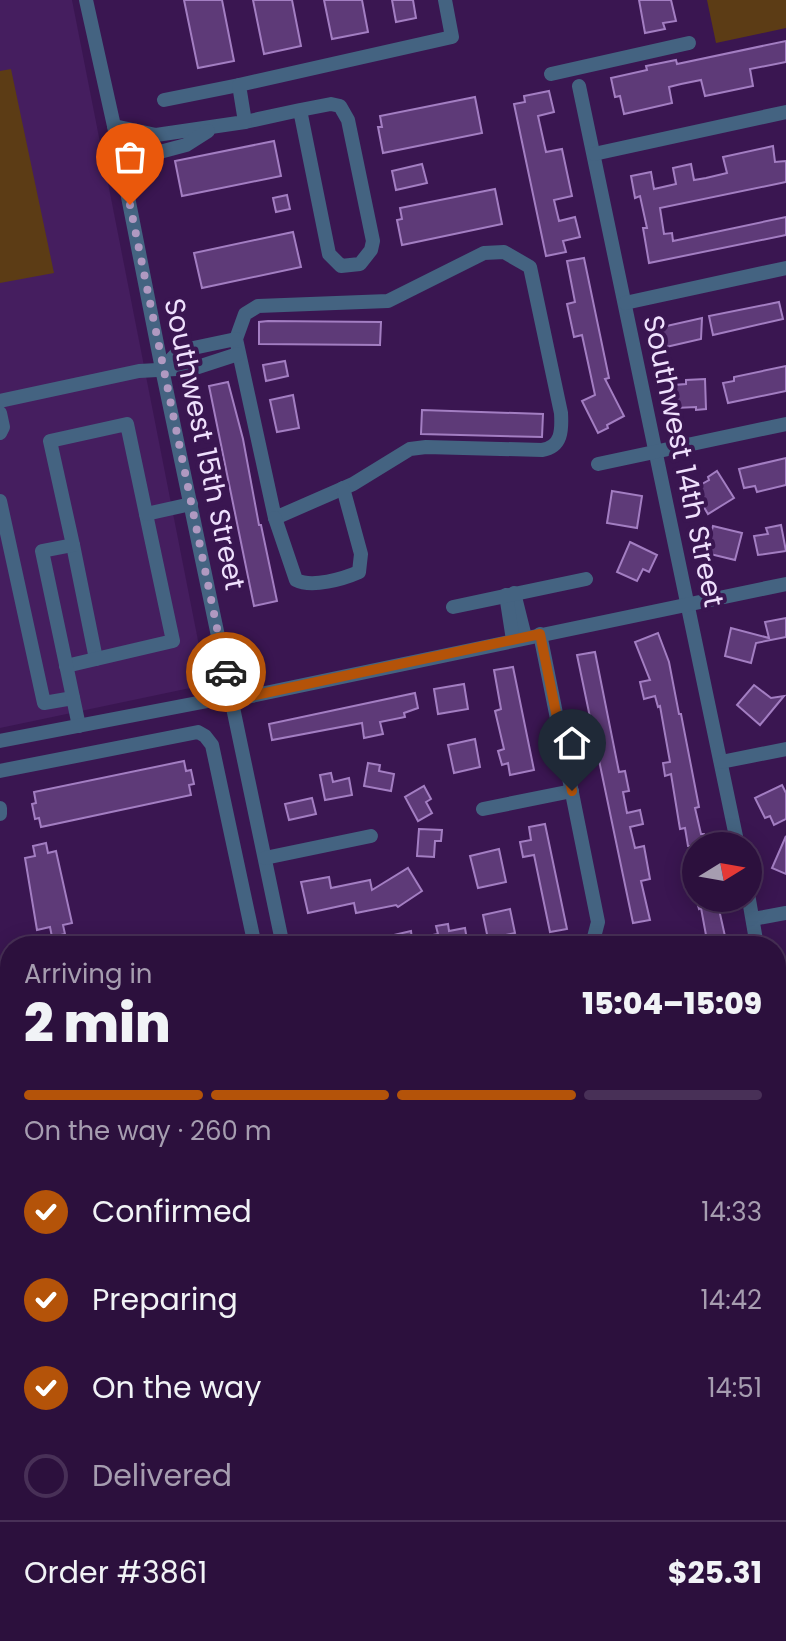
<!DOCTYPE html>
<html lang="en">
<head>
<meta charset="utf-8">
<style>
  :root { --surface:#2c103d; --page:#341944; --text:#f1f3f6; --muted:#a69db0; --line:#483057; --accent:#b45309 }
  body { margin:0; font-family:Poppins,sans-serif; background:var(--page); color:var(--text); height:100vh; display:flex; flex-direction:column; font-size:30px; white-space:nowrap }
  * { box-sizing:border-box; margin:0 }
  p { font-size:26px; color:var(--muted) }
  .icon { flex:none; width:44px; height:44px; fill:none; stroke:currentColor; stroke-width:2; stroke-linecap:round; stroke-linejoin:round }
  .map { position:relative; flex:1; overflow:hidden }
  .details { position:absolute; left:0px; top:936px; width:786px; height:706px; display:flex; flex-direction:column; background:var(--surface); border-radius:32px 32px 0 0; box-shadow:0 4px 20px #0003,0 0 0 2px var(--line) }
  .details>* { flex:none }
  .needle { width:52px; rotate:79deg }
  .buttons { position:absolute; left:682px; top:832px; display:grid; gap:16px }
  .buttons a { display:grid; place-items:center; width:80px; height:80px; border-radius:50%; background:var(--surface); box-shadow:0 4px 20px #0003,0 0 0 2px var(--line); font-size:40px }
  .pin { position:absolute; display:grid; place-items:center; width:68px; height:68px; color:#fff; margin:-82px -34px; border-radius:50% 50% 50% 0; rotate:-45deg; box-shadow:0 0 8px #0007 }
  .pin .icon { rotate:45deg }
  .courier { position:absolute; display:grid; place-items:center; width:80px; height:80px; margin:-40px; border:6px solid #b45309; border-radius:50%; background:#fff; color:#222; box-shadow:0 2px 10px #0007 }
  .overview em { font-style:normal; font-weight:800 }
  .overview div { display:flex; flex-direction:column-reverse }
  .overview { display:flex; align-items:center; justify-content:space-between; height:136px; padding:0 24px }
  h1 { font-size:52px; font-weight:800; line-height:60px }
  .bar { display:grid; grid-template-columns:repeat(4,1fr); gap:12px 8px; align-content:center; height:96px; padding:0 24px }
  .bar i { height:10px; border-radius:6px; background:var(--line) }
  .bar .active { background:var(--accent) }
  .bar p { grid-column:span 4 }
  .line { display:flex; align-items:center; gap:20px; padding:0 24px; border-top:2px solid var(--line) }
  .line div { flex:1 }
  ol { padding:0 24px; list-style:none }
  li { display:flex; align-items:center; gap:24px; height:88px }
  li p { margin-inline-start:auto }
  li .icon { padding:8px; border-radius:50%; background:var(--accent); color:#fff; stroke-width:4 }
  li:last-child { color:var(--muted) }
  li i { width:44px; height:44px; border:4px solid var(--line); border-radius:50% }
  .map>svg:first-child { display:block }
</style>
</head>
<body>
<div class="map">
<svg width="786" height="1641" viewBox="0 0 786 1641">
  <rect width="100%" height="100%" fill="#3a1651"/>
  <g fill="#451e5f">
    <path d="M0,0H72L204,671L195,687L0,728Z"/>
    <path d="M4,1574L10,1607V1632H15L16,1641H0V1576Z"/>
  </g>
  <g fill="#5c3c15">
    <path d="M707,0H786V28L716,43Z"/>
    <path d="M11,69L54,273L0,283V71Z"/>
  </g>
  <g fill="#5e3a78" stroke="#a37ec2" stroke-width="2">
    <path d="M184,0H222L234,61L198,68Z"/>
    <path d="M253,0H292L301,46L264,54Z"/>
    <path d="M324,0H362L368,32L332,39Z"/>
    <path d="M392,0H413L416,18L396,22Z"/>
    <path d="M639,0H671L676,21L663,23L665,29L645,33Z"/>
    <path d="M786,41V62L750,69L753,86L705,96L701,80L681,84L669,87L672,103L624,114L620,96L615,97L611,78L647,70L646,66L676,60L677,64Z"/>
    <path d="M549,91L554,112L538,116L546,152L562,149L572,196L554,200L559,221L575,217L580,237L563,241L566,252L546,256L514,104L525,102L524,96Z"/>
    <path d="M475,97L482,133L383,153L378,127H382L380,116Z"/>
    <path d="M274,141L281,176L182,196L175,161Z"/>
    <path d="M773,146L775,162L786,161V182L660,208L664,234L672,233L673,241L786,217V235L649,263L643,228H647L640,196L635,198L631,176L651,172L654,189L676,184L673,168L691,164L694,180L706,178L727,173L723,157Z"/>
    <path d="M422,164L427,183L396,190L392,171Z"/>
    <path d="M495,189L502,224L402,245L397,220L402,219L400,208Z"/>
    <path d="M287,195L290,209L276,212L273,198Z"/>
    <path d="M293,232L301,267L202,288L194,253Z"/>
    <path d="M584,258L609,378L605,379L624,416L607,425L608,428L598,433L582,401L595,395L582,335L574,337L567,304L575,302L567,261Z"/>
    <path d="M779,302L783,319L713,335L709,316Z"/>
    <path d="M702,318L701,339L666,347L662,327Z"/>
    <path d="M268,321L381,322L380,345L259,344V322Z"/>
    <path d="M285,361L288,376L266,381L263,365Z"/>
    <path d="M786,366V391L728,403L723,383L734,381V377Z"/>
    <path d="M705,379L706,409L696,410V407L676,408L674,385L686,384V380Z"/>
    <path d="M228,382L243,439L259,525H261L277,601L254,606L209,386Z"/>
    <path d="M293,395L299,428L277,432L270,400Z"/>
    <path d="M422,410L543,414L542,437L421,434Z"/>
    <path d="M786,458V485L757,492L755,486L744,488L739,469Z"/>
    <path d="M717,471L734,498L708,514L693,489L709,480L708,477Z"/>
    <path d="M612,491L642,496L637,528L607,523Z"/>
    <path d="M781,525L786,551L758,555L754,536L768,534L766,528Z"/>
    <path d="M713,526L742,533L735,560L706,553Z"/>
    <path d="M630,542L657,555L649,572L643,569L637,581L617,572Z"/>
    <path d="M786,618V637L756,643L751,663L725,656L731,628L769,638L765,622Z"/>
    <path d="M658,633L669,662L679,714H681L699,807L695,808L701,834H704L707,846H688L685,828L680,829L671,774L665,776L663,763L670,762L660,706L658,707L655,696L644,699L640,682L650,680L635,642Z"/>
    <path d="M595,652L619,772L625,771L629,791L623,792L627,813L640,810L643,824L630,827L635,848L644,846L650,879L641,881L650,920L633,923L577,655Z"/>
    <path d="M513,667L534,770L510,775L508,763L502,765L498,751L504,749L495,711L501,709L494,670Z"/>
    <path d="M464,684L468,709L438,714L434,689Z"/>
    <path d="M754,685L771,698L784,696L760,725L737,705Z"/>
    <path d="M415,693L418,708L404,713L405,717L380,722L383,734L364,738L362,723L272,740L269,724Z"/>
    <path d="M475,739L480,767L454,773L448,745Z"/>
    <path d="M184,761L186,771L191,770L194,784L189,785L191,795L41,827L39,818L35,819L32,804L36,803L34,792Z"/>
    <path d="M368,763L380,765L379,771L394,774L391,791L364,786Z"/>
    <path d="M331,773L333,782L349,778L352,795L325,800L320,775Z"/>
    <path d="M782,785L786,793V819L774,825L770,816L765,818L755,798Z"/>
    <path d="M424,786L431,799L426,802L432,813L418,821L405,797Z"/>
    <path d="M312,798L316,814L289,820L285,804Z"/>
    <path d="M545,824L567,929L550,932L534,855L523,857L520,842L531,840L529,827Z"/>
    <path d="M419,829L442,830L441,841H435L434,857L417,856Z"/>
    <path d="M786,836V874L772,868Z"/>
    <path d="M46,843L48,853L56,851L72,923L63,925L65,934L52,937L50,927L37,930L25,858L35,856L33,846Z"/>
    <path d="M499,849L506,882L478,888L470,856Z"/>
    <path d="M408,868L422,891L398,907L396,905L356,913L354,903L308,913L301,882L329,877L331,888L370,880L372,890Z"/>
    <path d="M696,898H728L729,903L718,905L727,945L708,946L701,908L699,909Z"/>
    <path d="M510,909L515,933L488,939L483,915Z"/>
    <path d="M448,924L449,931L465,928L468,946H368V941L411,931L412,939L438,934L436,926Z"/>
    <path d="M0,1357H5L10,1382V1437L5,1438L0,1413Z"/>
    <path d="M786,1413V1435L776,1437V1415Z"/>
    <path d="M10,1469V1492L0,1493V1470Z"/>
  </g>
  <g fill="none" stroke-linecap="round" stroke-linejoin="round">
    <g stroke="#446381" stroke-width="14">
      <path d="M86,0L114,126L162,369L283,946"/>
      <path d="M551,74L689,43"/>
      <path d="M579,86L738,846"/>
      <path d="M164,100L239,85"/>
      <path d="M245,122L300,110L329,254L341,266L360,264L371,250L373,241L348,120L340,106L331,104L300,110"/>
      <path d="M114,126L156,135L245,122L239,85L452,37L445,0"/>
      <path d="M594,154L786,112"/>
      <path d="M124,178L141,157L186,145L208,131"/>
      <path d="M504,252L530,267L561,413C562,430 562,447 542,450L426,447L410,449L353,484L275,518L236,339L245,314L258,306L388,301L484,253Z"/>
      <path d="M625,303L786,268"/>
      <path d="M162,369L179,351L236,339"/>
      <path d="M0,401L139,371L195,368L238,354"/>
      <path d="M0,413L3,427L0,433"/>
      <path d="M598,464L786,424"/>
      <path d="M0,501L44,703L73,698"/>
      <path d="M275,518L296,580C312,588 343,579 359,572L361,554L343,488"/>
      <path d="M73,545L96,659"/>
      <path d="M514,593L525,637"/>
      <path d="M506,595L513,640"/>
      <path d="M453,607L586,579"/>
      <path d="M540,634L598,922L593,941L587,946"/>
      <path d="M66,666L173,641L146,514"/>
      <path d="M79,726L42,551L73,545L50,441L127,424L146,514L191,504"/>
      <path d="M0,741L213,700H232L786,584"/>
      <path d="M721,762L786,749"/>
      <path d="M0,771L198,732L205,736L212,745L255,946"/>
      <path d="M0,808V814"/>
      <path d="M483,809L572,791"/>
      <path d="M265,858L371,836"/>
      <path d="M748,894L757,946"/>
      <path d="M753,919L786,913"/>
      <path d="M0,1039L10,1036"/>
      <path d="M776,1071L786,1069"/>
      <path d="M0,1132L10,1129"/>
      <path d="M776,1135L786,1183"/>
      <path d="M0,1194L10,1241"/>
      <path d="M776,1383L786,1381"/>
      <path d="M776,1535L786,1534"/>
      <path d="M0,1556L10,1554"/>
      <path d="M93,1632L95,1641"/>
      <path d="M426,1632L428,1641"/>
      <path d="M355,1641L399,1632"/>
    </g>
  </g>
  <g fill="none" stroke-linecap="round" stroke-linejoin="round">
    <path stroke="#b099c1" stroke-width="8" stroke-dasharray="0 14.4" d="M130,205L226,672"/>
    <path stroke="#b45309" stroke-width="10" d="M226,672L232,700L540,634L572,791"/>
  </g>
  <g text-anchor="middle" stroke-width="8" stroke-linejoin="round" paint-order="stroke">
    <g font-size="28" fill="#efe0fd" stroke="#3a1651">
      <text transform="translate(205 444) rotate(78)" y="10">Southwest 15th Street</text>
      <text transform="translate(684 461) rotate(78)" y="10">Southwest 14th Street</text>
    </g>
  </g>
</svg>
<div class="buttons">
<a><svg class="needle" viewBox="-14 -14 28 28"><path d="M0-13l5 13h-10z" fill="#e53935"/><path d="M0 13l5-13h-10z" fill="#a69db0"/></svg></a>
</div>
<div class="pin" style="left:130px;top:205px;background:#ea580c"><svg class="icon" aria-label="bag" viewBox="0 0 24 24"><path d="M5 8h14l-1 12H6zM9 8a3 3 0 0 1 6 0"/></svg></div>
<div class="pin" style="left:572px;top:791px;background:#1f2937"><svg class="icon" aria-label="home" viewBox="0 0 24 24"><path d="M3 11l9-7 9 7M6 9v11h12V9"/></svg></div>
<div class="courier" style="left:226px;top:672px"><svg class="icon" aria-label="car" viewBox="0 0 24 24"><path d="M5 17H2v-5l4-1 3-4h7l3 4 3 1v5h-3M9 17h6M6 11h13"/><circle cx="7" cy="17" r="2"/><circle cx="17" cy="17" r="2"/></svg></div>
<section class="details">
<div class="overview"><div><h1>2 min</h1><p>Arriving in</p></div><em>15:04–15:09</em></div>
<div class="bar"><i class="active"></i><i class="active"></i><i class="active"></i><i></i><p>On the way · 260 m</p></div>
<ol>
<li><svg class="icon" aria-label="check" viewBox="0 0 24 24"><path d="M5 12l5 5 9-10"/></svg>Confirmed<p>14:33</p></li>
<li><svg class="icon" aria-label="check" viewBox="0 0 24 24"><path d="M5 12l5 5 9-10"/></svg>Preparing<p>14:42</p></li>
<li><svg class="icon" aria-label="check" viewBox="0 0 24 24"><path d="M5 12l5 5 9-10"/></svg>On the way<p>14:51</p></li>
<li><i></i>Delivered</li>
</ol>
<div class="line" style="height:104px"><div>Order #3861</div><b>$25.31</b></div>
</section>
</div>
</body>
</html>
